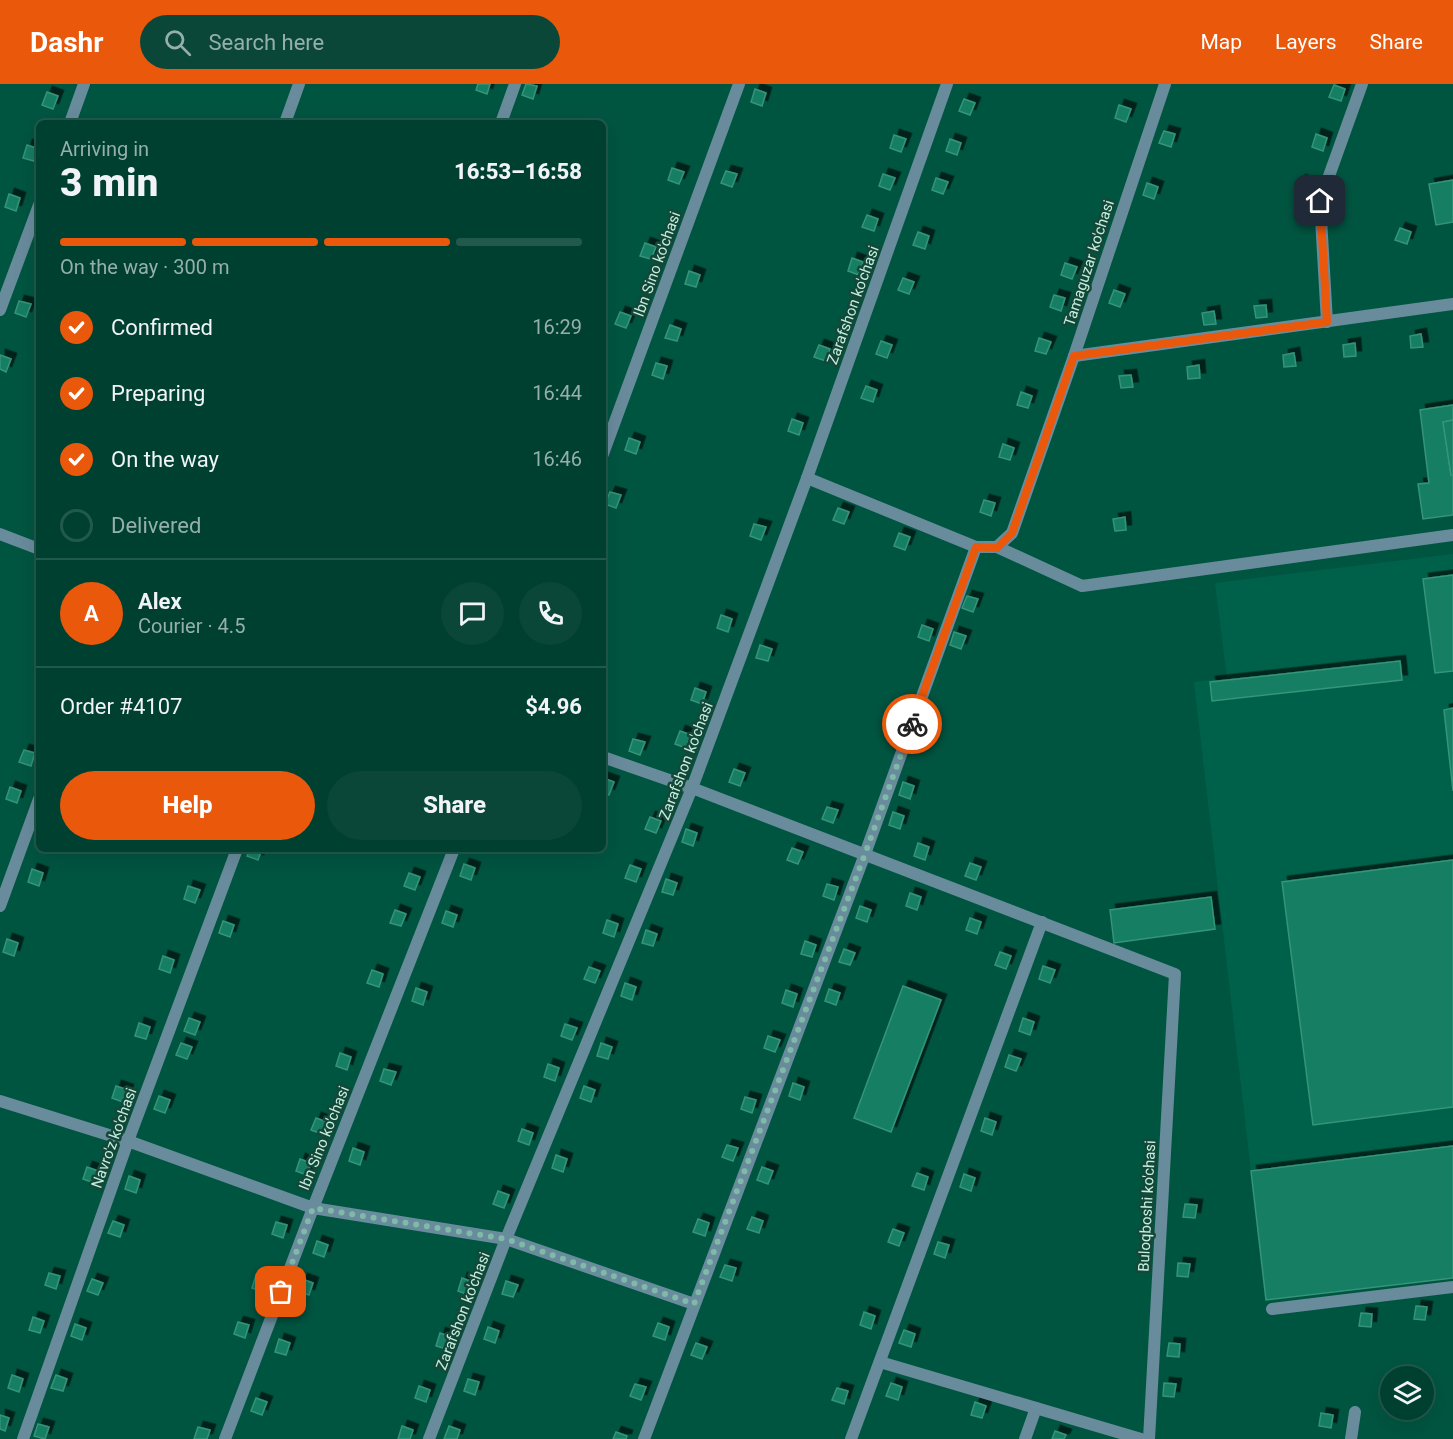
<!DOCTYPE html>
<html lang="en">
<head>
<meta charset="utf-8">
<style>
  :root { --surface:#004031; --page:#0a4739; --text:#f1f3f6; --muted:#95afab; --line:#22594d; --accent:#ea580c }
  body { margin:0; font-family:Roboto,sans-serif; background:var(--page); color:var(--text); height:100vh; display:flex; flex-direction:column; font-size:22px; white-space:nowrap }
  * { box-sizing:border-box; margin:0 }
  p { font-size:20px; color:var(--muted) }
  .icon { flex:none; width:33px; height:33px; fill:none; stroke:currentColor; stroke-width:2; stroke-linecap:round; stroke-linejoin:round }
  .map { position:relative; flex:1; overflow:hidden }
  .side { position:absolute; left:36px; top:36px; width:570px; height:732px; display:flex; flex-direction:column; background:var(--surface); border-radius:9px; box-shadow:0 6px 24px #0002,0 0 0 2px var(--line) }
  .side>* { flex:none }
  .tools { position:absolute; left:1380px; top:1282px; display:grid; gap:12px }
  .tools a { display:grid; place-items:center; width:54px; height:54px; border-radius:50%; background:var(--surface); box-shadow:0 6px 24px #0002,0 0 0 2px var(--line); font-size:30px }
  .pin { position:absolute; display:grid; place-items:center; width:51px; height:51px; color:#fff; margin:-26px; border-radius:12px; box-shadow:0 3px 9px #0006 }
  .courier { position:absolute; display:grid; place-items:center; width:60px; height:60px; margin:-30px; border:4px solid #ea580c; border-radius:50%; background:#fff; color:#222; box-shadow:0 2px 8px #0007 }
  .summary em { font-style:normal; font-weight:800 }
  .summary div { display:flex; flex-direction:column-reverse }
  .summary { display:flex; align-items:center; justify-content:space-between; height:102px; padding:0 24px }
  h1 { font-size:39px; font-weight:800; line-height:45px }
  .bar { display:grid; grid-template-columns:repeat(4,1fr); gap:9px 6px; align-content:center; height:72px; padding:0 24px }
  .bar i { height:8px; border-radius:4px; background:var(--line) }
  .bar .active { background:var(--accent) }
  .bar p { grid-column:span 4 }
  .line { display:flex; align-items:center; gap:15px; padding:0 24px; border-top:2px solid var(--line) }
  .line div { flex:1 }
  .round { display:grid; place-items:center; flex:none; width:63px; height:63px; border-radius:32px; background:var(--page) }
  ol { padding:0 24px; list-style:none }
  li { display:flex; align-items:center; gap:18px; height:66px }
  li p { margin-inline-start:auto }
  li .icon { padding:6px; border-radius:50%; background:var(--accent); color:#fff; stroke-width:4 }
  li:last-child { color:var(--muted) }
  li i { width:33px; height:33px; border:3px solid var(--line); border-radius:50% }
  .button { display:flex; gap:12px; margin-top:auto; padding:12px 24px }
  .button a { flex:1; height:69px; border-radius:36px; background:var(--accent); color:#fff; font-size:24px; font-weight:800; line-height:69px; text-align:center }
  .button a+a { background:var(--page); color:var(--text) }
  header { display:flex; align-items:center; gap:36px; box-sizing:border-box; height:84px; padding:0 30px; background:var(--accent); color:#fff }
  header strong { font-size:28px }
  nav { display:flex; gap:33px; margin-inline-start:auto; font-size:21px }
  .search { width:420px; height:54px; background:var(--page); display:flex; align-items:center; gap:15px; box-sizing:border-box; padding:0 21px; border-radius:33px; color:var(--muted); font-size:22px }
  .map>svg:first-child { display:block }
</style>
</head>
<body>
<header>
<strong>Dashr</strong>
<div class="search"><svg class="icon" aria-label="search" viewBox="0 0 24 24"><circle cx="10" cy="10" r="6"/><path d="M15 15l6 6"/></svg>Search here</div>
<nav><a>Map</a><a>Layers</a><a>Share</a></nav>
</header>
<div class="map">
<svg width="1453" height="1355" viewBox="0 0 1453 1355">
  <defs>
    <filter id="shadow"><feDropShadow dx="5.5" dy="-5.5" stdDeviation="0" flood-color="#0009"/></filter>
  </defs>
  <rect width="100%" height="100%" fill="#005541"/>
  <path fill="#00614b" d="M1453,470V1194L1266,1216L1194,598L1227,594L1215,499Z"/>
  <g fill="#167e64" stroke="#359479" stroke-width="1.5" filter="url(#shadow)">
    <path d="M478,0H490L487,10L476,6Z"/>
    <path d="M526,0L537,2L533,15L522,11Z"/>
    <path d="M1334,1L1345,5L1341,17L1329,13Z"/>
    <path d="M755,5L766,9L762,22L751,18Z"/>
    <path d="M47,8L58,12L53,25L42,21Z"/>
    <path d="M964,15L975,19L970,31L959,27Z"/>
    <path d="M1119,21L1131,25L1126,38L1115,34Z"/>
    <path d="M1164,47L1175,50L1171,63L1159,59Z"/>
    <path d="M1316,50L1327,54L1323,67L1312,63Z"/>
    <path d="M894,51L906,55L901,68L890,64Z"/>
    <path d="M950,55L961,59L957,71L946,67Z"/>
    <path d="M27,61L39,65L34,77L23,74Z"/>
    <path d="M672,84L684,88L679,100L668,96Z"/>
    <path d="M726,87L737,90L732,103L721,99Z"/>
    <path d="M883,90L895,94L890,106L879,102Z"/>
    <path d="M936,94L948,98L943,110L932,106Z"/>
    <path d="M1300,96L1311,100L1307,112L1295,108Z"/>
    <path d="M1453,96V138L1436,141L1429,100Z"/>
    <path d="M1147,99L1158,103L1154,115L1143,111Z"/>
    <path d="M9,110L20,114L16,127L5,123Z"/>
    <path d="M867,131L878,135L874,147L862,143Z"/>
    <path d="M1400,144L1411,148L1407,160L1395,156Z"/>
    <path d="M918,148L929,152L925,165L913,161Z"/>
    <path d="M645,159L656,163L651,175L640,172Z"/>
    <path d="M852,174L863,178L859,191L848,187Z"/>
    <path d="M1065,179L1077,183L1072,195L1061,191Z"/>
    <path d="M689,187L700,191L696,203L685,200Z"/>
    <path d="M903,194L914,198L909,210L898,206Z"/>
    <path d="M1114,206L1125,210L1120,223L1109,219Z"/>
    <path d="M1054,211L1065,214L1061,227L1050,223Z"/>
    <path d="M19,217L31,220L26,233L15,229Z"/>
    <path d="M1266,221L1267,233L1256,234L1254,222Z"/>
    <path d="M1214,227L1216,240L1204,241L1202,229Z"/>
    <path d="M620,228L631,232L626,244L615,240Z"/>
    <path d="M670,241L681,245L677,257L665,254Z"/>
    <path d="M1421,250L1423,263L1411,264L1410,252Z"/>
    <path d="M1039,254L1051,258L1046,270L1035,267Z"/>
    <path d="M881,257L892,261L887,274L876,270Z"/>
    <path d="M1355,259L1356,272L1344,273L1343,261Z"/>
    <path d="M819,261L830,265L826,277L814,273Z"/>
    <path d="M1294,269L1296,282L1284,283L1283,271Z"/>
    <path d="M0,271L11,275L6,288L0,285Z"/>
    <path d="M656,279L667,282L663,295L652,291Z"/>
    <path d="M1199,281L1200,294L1188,295L1187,283Z"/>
    <path d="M1131,291L1133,303L1121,304L1119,292Z"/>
    <path d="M866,302L877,306L873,318L861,314Z"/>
    <path d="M1021,308L1032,312L1028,324L1017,321Z"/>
    <path d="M1453,321V336L1443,338L1451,391H1453V431L1423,435L1418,400L1429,399L1420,326Z"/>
    <path d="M792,335L803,339L799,351L788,347Z"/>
    <path d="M1453,336V391H1451L1443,338Z"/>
    <path d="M629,354L640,358L636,370L625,366Z"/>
    <path d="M1003,360L1014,364L1010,376L999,373Z"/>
    <path d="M610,408L621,411L616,424L605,420Z"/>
    <path d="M984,416L995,419L991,432L980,428Z"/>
    <path d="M838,424L849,428L844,440L833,436Z"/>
    <path d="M1125,433L1126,446L1115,447L1113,435Z"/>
    <path d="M754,440L766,443L761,456L750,452Z"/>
    <path d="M899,449L910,453L905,466L894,462Z"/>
    <path d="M1453,491V587L1435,589L1423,495Z"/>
    <path d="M967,512L978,515L973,528L962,524Z"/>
    <path d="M721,531L732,535L728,548L717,544Z"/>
    <path d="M922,541L933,545L929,557L918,553Z"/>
    <path d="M954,548L966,552L961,565L950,561Z"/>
    <path d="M760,561L772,565L768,577L756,574Z"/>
    <path d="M1400,577L1402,596L1212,617L1210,598Z"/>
    <path d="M695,604L706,608L702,620L691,616Z"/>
    <path d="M893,620L905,624L900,637L889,633Z"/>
    <path d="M1453,624V707L1444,626Z"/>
    <path d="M924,638L935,641L931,654L920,650Z"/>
    <path d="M680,647L691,651L686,664L675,660Z"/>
    <path d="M633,655L645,658L640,671L629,667Z"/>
    <path d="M24,666L35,669L31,682L19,678Z"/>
    <path d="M734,685L745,689L740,702L729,698Z"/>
    <path d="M603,694L614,698L609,711L603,708Z"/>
    <path d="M903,698L914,702L910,715L899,711Z"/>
    <path d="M10,703L21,707L17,719L6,715Z"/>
    <path d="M827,723L838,726L833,739L822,735Z"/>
    <path d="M893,728L904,732L900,745L889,741Z"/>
    <path d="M650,733L661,737L656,749L645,745Z"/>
    <path d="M686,745L697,749L693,762L682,758Z"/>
    <path d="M918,759L929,763L925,776L914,772Z"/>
    <path d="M792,764L803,768L798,780L787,776Z"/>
    <path d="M250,765H262L258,776L247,772Z"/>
    <path d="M1453,776V1023L1313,1041L1282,798Z"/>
    <path d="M970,779L981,783L976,796L965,792Z"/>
    <path d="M464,780L475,784L471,796L460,792Z"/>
    <path d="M630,781L641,785L636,798L625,794Z"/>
    <path d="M32,785L43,789L39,802L28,798Z"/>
    <path d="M409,789L420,793L415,806L404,802Z"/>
    <path d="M666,795L677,799L673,811L662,808Z"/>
    <path d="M827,800L838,803L834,816L823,812Z"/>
    <path d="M188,802L200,806L195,819L184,815Z"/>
    <path d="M910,809L921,813L917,826L906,822Z"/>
    <path d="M1211,813L1215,845L1114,859L1110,826Z"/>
    <path d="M860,822L871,826L867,838L856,834Z"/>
    <path d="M395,826L406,830L401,842L390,839Z"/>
    <path d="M446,827L457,831L453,843L442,839Z"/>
    <path d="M970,834L981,838L977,850L966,846Z"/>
    <path d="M607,836L618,840L614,853L603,849Z"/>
    <path d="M223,837L234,841L230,853L219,849Z"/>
    <path d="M646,846L657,850L653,862L642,859Z"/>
    <path d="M7,855L18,859L14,872L3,868Z"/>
    <path d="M805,857L816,861L812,873L801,870Z"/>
    <path d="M844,865L855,869L850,881L839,878Z"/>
    <path d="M1000,868L1011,872L1006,885L995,881Z"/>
    <path d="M163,872L174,876L170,889L159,885Z"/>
    <path d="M1043,882L1055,886L1050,899L1039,895Z"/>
    <path d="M589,883L600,887L595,899L584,895Z"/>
    <path d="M372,886L383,890L379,903L367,899Z"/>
    <path d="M625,899L636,903L632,916L621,912Z"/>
    <path d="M903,902L941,916L891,1048L854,1034Z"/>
    <path d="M416,904L427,908L423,921L412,917Z"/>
    <path d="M829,905L840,909L836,921L825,917Z"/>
    <path d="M786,906L797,910L793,923L782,919Z"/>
    <path d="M189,934L200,938L195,951L184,947Z"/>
    <path d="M1023,934L1034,938L1030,951L1019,947Z"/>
    <path d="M139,939L150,943L146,955L135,952Z"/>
    <path d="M565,940L577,944L572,956L561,952Z"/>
    <path d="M768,952L780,956L775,968L764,964Z"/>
    <path d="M181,959L192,963L187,975L176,971Z"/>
    <path d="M601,959L612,963L608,975L597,972Z"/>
    <path d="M340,969L351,973L347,986L336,982Z"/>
    <path d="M1009,971L1021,975L1016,987L1005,983Z"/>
    <path d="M548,980L559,984L555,997L544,993Z"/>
    <path d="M384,985L396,988L391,1001L380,997Z"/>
    <path d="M793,999L804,1003L800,1016L789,1012Z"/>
    <path d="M116,1002L128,1006L123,1018L112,1014Z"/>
    <path d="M584,1002L595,1006L591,1018L580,1014Z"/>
    <path d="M159,1012L170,1016L165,1029L154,1025Z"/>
    <path d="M745,1013L756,1016L752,1029L741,1025Z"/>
    <path d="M316,1034L327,1038L322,1050L311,1046Z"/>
    <path d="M985,1034L996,1038L992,1051L981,1047Z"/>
    <path d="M522,1045L533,1049L529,1061L518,1057Z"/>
    <path d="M727,1061L738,1064L733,1077L722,1073Z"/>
    <path d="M1453,1062V1194L1266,1216L1251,1087Z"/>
    <path d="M353,1064L364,1068L360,1081L349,1077Z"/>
    <path d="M556,1071L567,1075L563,1088L552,1084Z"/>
    <path d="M300,1075L311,1079L307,1091L296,1087Z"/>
    <path d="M87,1083L98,1087L94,1099L83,1095Z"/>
    <path d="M762,1083L773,1087L768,1100L757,1096Z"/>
    <path d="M917,1089L928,1093L924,1106L912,1102Z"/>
    <path d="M964,1090L975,1094L971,1107L960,1103Z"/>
    <path d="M129,1092L140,1096L136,1109L125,1105Z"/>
    <path d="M498,1107L509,1111L504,1124L493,1120Z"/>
    <path d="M1185,1120L1197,1121L1195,1134L1183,1133Z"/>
    <path d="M752,1133L763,1137L759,1149L747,1145Z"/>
    <path d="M698,1135L709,1139L705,1152L693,1148Z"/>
    <path d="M113,1137L124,1141L120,1153L108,1149Z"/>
    <path d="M276,1138L287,1141L283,1154L272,1150Z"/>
    <path d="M893,1145L904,1149L899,1162L888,1158Z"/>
    <path d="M317,1157L328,1161L324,1173L313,1169Z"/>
    <path d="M938,1158L949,1161L945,1174L934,1170Z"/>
    <path d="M1178,1179L1190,1180L1188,1193L1177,1192Z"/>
    <path d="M725,1181L736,1184L732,1197L720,1193Z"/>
    <path d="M49,1189L60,1192L56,1205L45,1201Z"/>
    <path d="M256,1191L267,1195L263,1208L252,1204Z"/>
    <path d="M462,1194L473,1198L469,1211L458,1207Z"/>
    <path d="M92,1195L103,1199L98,1211L87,1207Z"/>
    <path d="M302,1195L313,1199L309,1211L298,1207Z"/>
    <path d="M506,1197L518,1201L513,1213L502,1210Z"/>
    <path d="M1416,1222L1427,1223L1425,1236L1414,1235Z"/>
    <path d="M864,1228L875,1232L871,1245L860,1241Z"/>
    <path d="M1361,1229L1372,1230L1371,1243L1359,1242Z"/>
    <path d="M33,1233L44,1237L40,1249L29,1246Z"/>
    <path d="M238,1238L249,1241L245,1254L234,1250Z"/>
    <path d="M658,1239L669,1243L665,1256L653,1252Z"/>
    <path d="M75,1240L86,1244L82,1256L71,1252Z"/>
    <path d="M488,1243L499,1247L495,1259L484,1255Z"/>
    <path d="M904,1246L915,1250L911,1263L899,1259Z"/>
    <path d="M440,1249L451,1253L447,1265L436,1262Z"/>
    <path d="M279,1255L290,1259L286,1271L275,1268Z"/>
    <path d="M696,1259L707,1263L702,1275L691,1271Z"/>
    <path d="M1169,1259L1180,1260L1179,1273L1167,1272Z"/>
    <path d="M12,1291L23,1295L19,1308L8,1304Z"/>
    <path d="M56,1291L67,1295L63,1307L51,1304Z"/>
    <path d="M468,1295L479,1298L475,1311L464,1307Z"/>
    <path d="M891,1299L902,1303L898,1316L886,1312Z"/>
    <path d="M1164,1299L1176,1300L1174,1313L1163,1312Z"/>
    <path d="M635,1300L646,1303L641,1316L630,1312Z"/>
    <path d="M419,1302L430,1306L426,1318L415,1314Z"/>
    <path d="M837,1304L848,1307L844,1320L832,1316Z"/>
    <path d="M256,1314L267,1318L262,1331L251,1327Z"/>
    <path d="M975,1318L986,1322L982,1334L971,1331Z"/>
    <path d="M1321,1329L1333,1331L1331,1344L1319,1342Z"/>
    <path d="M0,1331L9,1334L5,1347L0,1345Z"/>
    <path d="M38,1340L49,1343L45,1355L34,1352Z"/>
    <path d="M402,1342L413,1346L410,1355H398Z"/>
    <path d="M449,1342L460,1346L457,1355H444Z"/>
    <path d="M198,1343L210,1346L207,1355H194Z"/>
    <path d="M1055,1347L1066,1351L1064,1355H1052Z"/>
    <path d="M616,1348L627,1352L626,1355H613Z"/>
  </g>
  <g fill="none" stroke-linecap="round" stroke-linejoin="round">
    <g stroke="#698c9d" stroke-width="12">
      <path d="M70,39L84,0"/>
      <path d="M285,39L299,0"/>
      <path d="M501,39L515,0"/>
      <path d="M0,226L39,121"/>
      <path d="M1327,238L1320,117L1362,0"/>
      <path d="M1074,272L1453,220"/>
      <path d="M603,370L739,0"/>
      <path d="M807,394L976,463"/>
      <path d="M0,450L39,465"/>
      <path d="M997,463L1082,502L1453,451"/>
      <path d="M603,673L692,704L1175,890L1149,1355"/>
      <path d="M0,822L39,715"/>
      <path d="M0,1017L128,1057L313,1124L506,1155L694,1220"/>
      <path d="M1272,1225L1453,1203"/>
      <path d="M880,1278L1141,1355"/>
      <path d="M23,1355L128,1057L237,765"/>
      <path d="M225,1355L313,1124L454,765"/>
      <path d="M429,1355L506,1155L692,704L807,394L947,0"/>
      <path d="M644,1355L865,770L976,463H997L1012,449L1074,272L1165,0"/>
      <path d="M851,1355L1042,838"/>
      <path d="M1025,1355L1036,1324"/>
      <path d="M1351,1355L1355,1328"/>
    </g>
  </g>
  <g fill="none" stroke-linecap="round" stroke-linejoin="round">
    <path stroke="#7fb9a8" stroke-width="6" stroke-dasharray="0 10.8" d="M281,1208L313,1124L506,1155L694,1220L865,770L912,640"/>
    <path stroke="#ea580c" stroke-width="8" d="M912,640L976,463L997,464L1012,449L1074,272L1327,238L1320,117"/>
  </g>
  <g text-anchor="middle" stroke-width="5" stroke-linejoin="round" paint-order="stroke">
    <g font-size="15" fill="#c4efdf" stroke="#154739">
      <text transform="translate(1089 179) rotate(-72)" y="5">Tamaguzar ko'chasi</text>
      <text transform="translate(657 180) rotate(-70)" y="5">Ibn Sino ko'chasi</text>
      <text transform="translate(853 221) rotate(-70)" y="5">Zarafshon ko'chasi</text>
      <text transform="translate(686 677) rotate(-69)" y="5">Zarafshon ko'chasi</text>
      <text transform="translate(114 1054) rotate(-70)" y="5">Navro'z ko'chasi</text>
      <text transform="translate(324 1054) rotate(-68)" y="5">Ibn Sino ko'chasi</text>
      <text transform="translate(1147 1122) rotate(-87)" y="5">Buloqboshi ko'chasi</text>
      <text transform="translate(463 1227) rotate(-69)" y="5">Zarafshon ko'chasi</text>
    </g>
  </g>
</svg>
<div class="tools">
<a><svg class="icon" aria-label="layers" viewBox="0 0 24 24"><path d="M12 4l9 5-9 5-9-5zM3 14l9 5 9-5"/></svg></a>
</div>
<div class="pin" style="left:281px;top:1208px;background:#ea580c"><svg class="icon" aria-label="bag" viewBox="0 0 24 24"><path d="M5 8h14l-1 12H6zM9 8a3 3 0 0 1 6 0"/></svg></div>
<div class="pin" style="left:1320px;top:117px;background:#1f2937"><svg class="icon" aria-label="home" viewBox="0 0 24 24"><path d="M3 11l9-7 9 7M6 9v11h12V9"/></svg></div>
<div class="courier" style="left:912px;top:640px"><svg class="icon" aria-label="bike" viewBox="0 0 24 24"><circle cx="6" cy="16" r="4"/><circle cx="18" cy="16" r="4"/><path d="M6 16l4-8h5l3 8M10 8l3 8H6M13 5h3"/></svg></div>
<section class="side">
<div class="summary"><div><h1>3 min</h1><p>Arriving in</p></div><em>16:53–16:58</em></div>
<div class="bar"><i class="active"></i><i class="active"></i><i class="active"></i><i></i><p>On the way · 300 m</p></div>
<ol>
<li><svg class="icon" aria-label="check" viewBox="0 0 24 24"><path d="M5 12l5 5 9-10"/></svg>Confirmed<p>16:29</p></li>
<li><svg class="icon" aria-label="check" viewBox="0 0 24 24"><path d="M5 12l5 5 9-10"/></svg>Preparing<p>16:44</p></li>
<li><svg class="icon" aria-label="check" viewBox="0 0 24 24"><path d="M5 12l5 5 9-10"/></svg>On the way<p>16:46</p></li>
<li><i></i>Delivered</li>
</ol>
<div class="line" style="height:108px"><b class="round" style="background:var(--accent);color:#fff">A</b><div><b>Alex</b><p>Courier · 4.5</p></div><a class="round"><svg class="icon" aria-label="chat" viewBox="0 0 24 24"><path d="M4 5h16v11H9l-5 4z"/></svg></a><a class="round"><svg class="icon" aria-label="phone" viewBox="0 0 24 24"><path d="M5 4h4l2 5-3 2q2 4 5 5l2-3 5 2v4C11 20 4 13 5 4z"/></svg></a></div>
<div class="line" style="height:78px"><div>Order #4107</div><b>$4.96</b></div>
<div class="button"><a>Help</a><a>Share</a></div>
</section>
</div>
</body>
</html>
